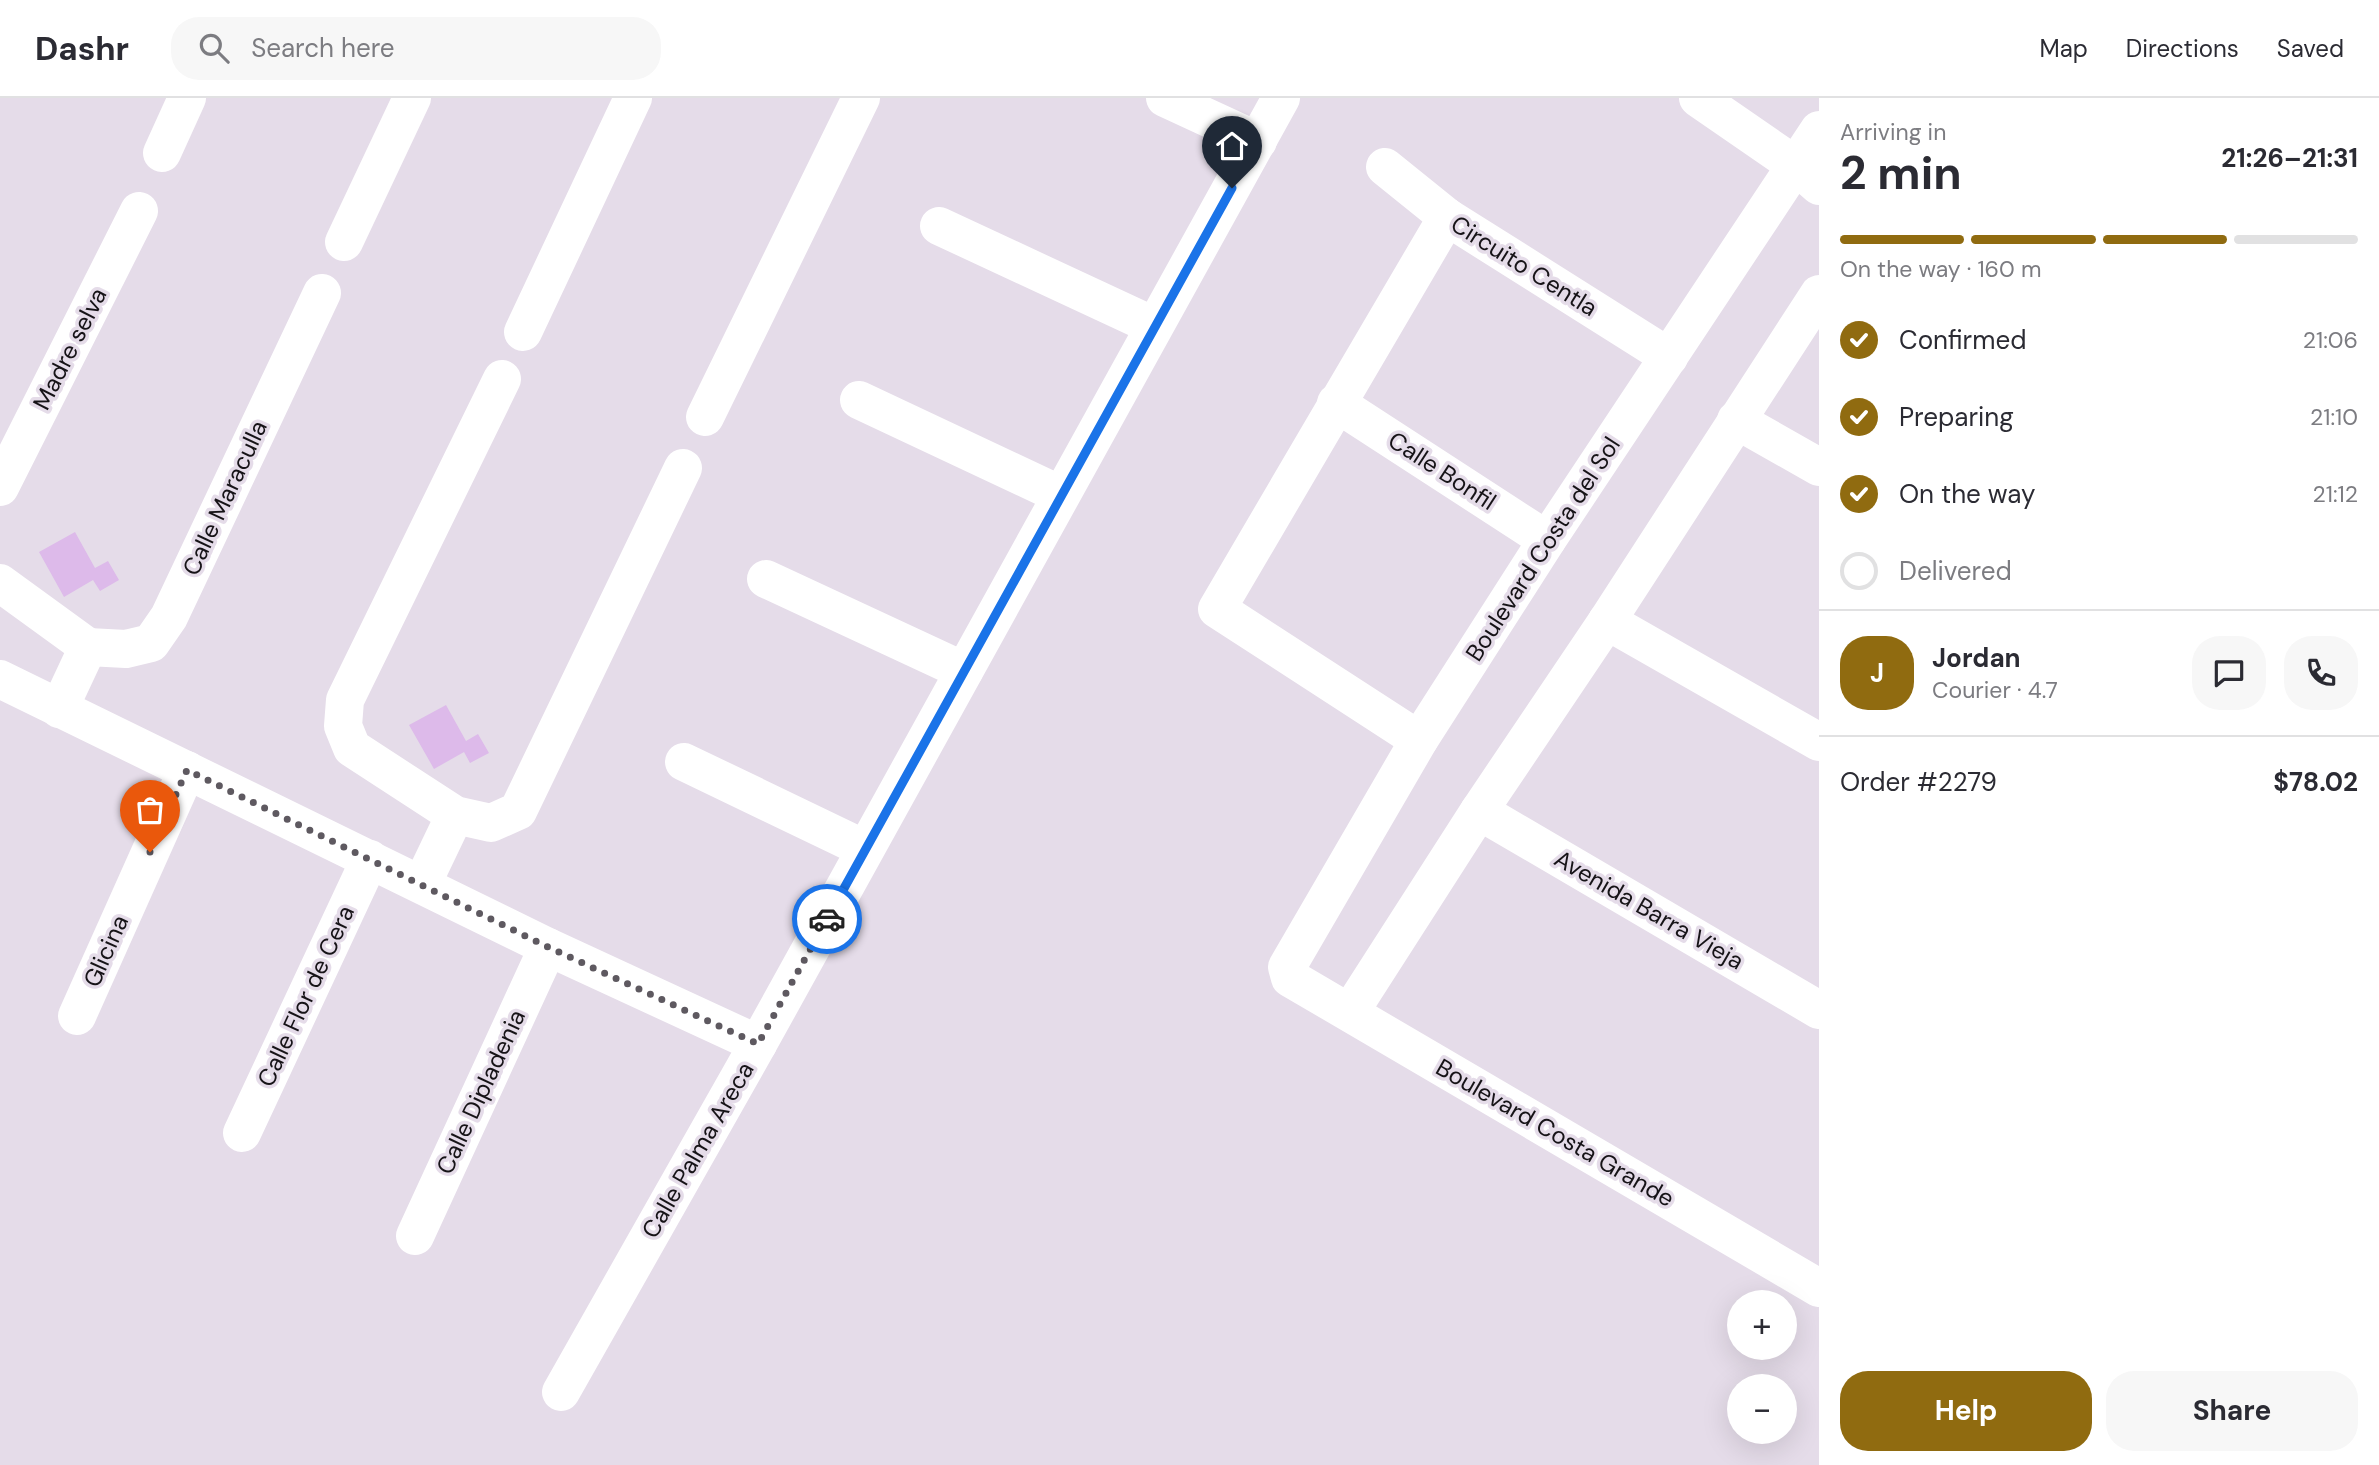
<!DOCTYPE html>
<html lang="en">
<head>
<meta charset="utf-8">
<style>
  :root { --surface:#fff; --page:#f7f7f7; --text:#2b2b33; --muted:#7c7c81; --line:#e1e1e2; --accent:#906b10 }
  body { margin:0; font-family:"DM Sans",sans-serif; background:var(--page); color:var(--text); height:100vh; display:flex; flex-direction:column; font-size:26px; white-space:nowrap }
  * { box-sizing:border-box; margin:0 }
  p { font-size:23px; color:var(--muted) }
  .icon { flex:none; width:38px; height:38px; fill:none; stroke:currentColor; stroke-width:2; stroke-linecap:round; stroke-linejoin:round }
  .map { position:relative; flex:1; overflow:hidden }
  .side { display:flex; flex-direction:column; background:var(--surface); width:560px }
  .side>* { flex:none }
  .tools { position:absolute; left:1727px; top:1192px; display:grid; gap:14px }
  .tools a { display:grid; place-items:center; width:70px; height:70px; border-radius:50%; background:var(--surface); box-shadow:0 7px 28px #0002; font-size:35px }
  .pin { position:absolute; display:grid; place-items:center; width:60px; height:60px; color:#fff; margin:-72px -30px; border-radius:50% 50% 50% 0; rotate:-45deg; box-shadow:0 0 7px #0007 }
  .pin .icon { rotate:45deg }
  .courier { position:absolute; display:grid; place-items:center; width:70px; height:70px; margin:-35px; border:5px solid #1a73e8; border-radius:50%; background:#fff; color:#222; box-shadow:0 2px 9px #0007 }
  .overview em { font-style:normal; font-weight:700 }
  .overview div { display:flex; flex-direction:column-reverse }
  .overview { display:flex; align-items:center; justify-content:space-between; height:119px; padding:0 21px }
  h1 { font-size:46px; font-weight:700; line-height:52px }
  .bar { display:grid; grid-template-columns:repeat(4,1fr); gap:10px 7px; align-content:center; height:84px; padding:0 21px }
  .bar i { height:9px; border-radius:5px; background:var(--line) }
  .bar .selected { background:var(--accent) }
  .bar p { grid-column:span 4 }
  .line { display:flex; align-items:center; gap:18px; padding:0 21px; border-top:2px solid var(--line) }
  .line div { flex:1 }
  .round { display:grid; place-items:center; flex:none; width:74px; height:74px; border-radius:28px; background:var(--page) }
  ol { padding:0 21px; list-style:none }
  li { display:flex; align-items:center; gap:21px; height:77px }
  li p { margin-inline-start:auto }
  li .icon { padding:7px; border-radius:50%; background:var(--accent); color:#fff; stroke-width:4 }
  li:last-child { color:var(--muted) }
  li i { width:38px; height:38px; border:4px solid var(--line); border-radius:50% }
  .primary-button { display:flex; gap:14px; margin-top:auto; padding:14px 21px }
  .primary-button a { flex:1; height:80px; border-radius:28px; background:var(--accent); color:#fff; font-size:28px; font-weight:700; line-height:80px; text-align:center }
  .primary-button a+a { background:var(--page); color:var(--text) }
  header { display:flex; align-items:center; gap:42px; box-sizing:border-box; height:98px; padding:0 35px; background:var(--surface); border-bottom:2px solid var(--line) }
  header strong { font-size:33px }
  nav { display:flex; gap:38px; margin-inline-start:auto; font-size:24px }
  .search { width:490px; height:63px; background:var(--page); display:flex; align-items:center; gap:18px; box-sizing:border-box; padding:0 24px; border-radius:28px; color:var(--muted); font-size:26px }
  main { display:flex; flex:1; min-height:0 }
  .map>svg:first-child { display:block }
</style>
</head>
<body>
<header>
<strong>Dashr</strong>
<div class="search"><svg class="icon" aria-label="search" viewBox="0 0 24 24"><circle cx="10" cy="10" r="6"/><path d="M15 15l6 6"/></svg>Search here</div>
<nav><a>Map</a><a>Directions</a><a>Saved</a></nav>
</header>
<main>
<div class="map">
<svg width="1819" height="1367" viewBox="0 0 1819 1367">
  <rect width="100%" height="100%" fill="#e5dce9"/>
  <g fill="#ddbaea">
    <path d="M75,434L95,470L108,463L119,482L100,493L93,482L64,499L39,454Z"/>
    <path d="M446,607L466,643L478,636L489,655L470,665L464,654L434,671L409,627Z"/>
  </g>
  <g fill="none" stroke-linecap="round" stroke-linejoin="round">
    <g stroke="#fff" stroke-width="38">
      <path d="M1165,0L1258,43"/>
      <path d="M1698,0L1795,67L1819,88"/>
      <path d="M1819,32L1547,442L1419,642L1287,869L1290,880L1819,1190"/>
      <path d="M162,55L187,0"/>
      <path d="M1385,69L1447,119L1669,259"/>
      <path d="M939,128L1154,228"/>
      <path d="M344,144L412,0"/>
      <path d="M523,234L633,0"/>
      <path d="M502,281L345,602L343,628L352,650L455,717L491,725L518,713L683,370"/>
      <path d="M859,302L1061,397"/>
      <path d="M1336,305L1547,442"/>
      <path d="M705,319L861,0"/>
      <path d="M1736,322L1819,369"/>
      <path d="M0,389L139,113"/>
      <path d="M766,481L964,573"/>
      <path d="M0,485L88,549"/>
      <path d="M1607,523L1819,644"/>
      <path d="M88,549L126,551L151,545L169,519L322,195"/>
      <path d="M0,581L548,849L758,946"/>
      <path d="M59,611L88,549"/>
      <path d="M1419,642L1217,511L1447,119"/>
      <path d="M684,664L865,751"/>
      <path d="M1479,713L1819,912"/>
      <path d="M422,786L455,717"/>
      <path d="M1350,914L1479,713L1607,523L1819,196"/>
      <path d="M77,918L187,672"/>
      <path d="M242,1035L370,761"/>
      <path d="M415,1138L548,849"/>
      <path d="M561,1294L758,946L1281,0"/>
    </g>
  </g>
  <g fill="none" stroke-linecap="round" stroke-linejoin="round">
    <path stroke="#5e5960" stroke-width="7" stroke-dasharray="0 12.6" d="M150,754L187,672L548,849L758,946L827,821"/>
    <path stroke="#1a73e8" stroke-width="9" d="M827,821L1232,90"/>
  </g>
  <g text-anchor="middle" stroke-width="7" stroke-linejoin="round" paint-order="stroke">
    <g font-size="24" fill="#161317" stroke="#e5dce9">
      <text transform="translate(1524 168) rotate(32)" y="8">Circuito Centla</text>
      <text transform="translate(70 251) rotate(-63)" y="8">Madre selva</text>
      <text transform="translate(1442 373) rotate(33)" y="8">Calle Bonfil</text>
      <text transform="translate(225 400) rotate(-65)" y="8">Calle Maraculla</text>
      <text transform="translate(1543 451) rotate(-57)" y="8">Boulevard Costa del Sol</text>
      <text transform="translate(1649 812) rotate(30)" y="8">Avenida Barra Vieja</text>
      <text transform="translate(106 853) rotate(-66)" y="8">Glicina</text>
      <text transform="translate(306 898) rotate(-65)" y="8">Calle Flor de Cera</text>
      <text transform="translate(481 994) rotate(-65)" y="8">Calle Dipladenia</text>
      <text transform="translate(1555 1035) rotate(30)" y="8">Boulevard Costa Grande</text>
      <text transform="translate(698 1052) rotate(-60)" y="8">Calle Palma Areca</text>
    </g>
  </g>
</svg>
<div class="tools">
<a>+</a>
<a>−</a>
</div>
<div class="pin" style="left:150px;top:754px;background:#ea580c"><svg class="icon" aria-label="bag" viewBox="0 0 24 24"><path d="M5 8h14l-1 12H6zM9 8a3 3 0 0 1 6 0"/></svg></div>
<div class="pin" style="left:1232px;top:90px;background:#1f2937"><svg class="icon" aria-label="home" viewBox="0 0 24 24"><path d="M3 11l9-7 9 7M6 9v11h12V9"/></svg></div>
<div class="courier" style="left:827px;top:821px"><svg class="icon" aria-label="car" viewBox="0 0 24 24"><path d="M5 17H2v-5l4-1 3-4h7l3 4 3 1v5h-3M9 17h6M6 11h13"/><circle cx="7" cy="17" r="2"/><circle cx="17" cy="17" r="2"/></svg></div>
</div>
<section class="side">
<div class="overview"><div><h1>2 min</h1><p>Arriving in</p></div><em>21:26–21:31</em></div>
<div class="bar"><i class="selected"></i><i class="selected"></i><i class="selected"></i><i></i><p>On the way · 160 m</p></div>
<ol>
<li><svg class="icon" aria-label="check" viewBox="0 0 24 24"><path d="M5 12l5 5 9-10"/></svg>Confirmed<p>21:06</p></li>
<li><svg class="icon" aria-label="check" viewBox="0 0 24 24"><path d="M5 12l5 5 9-10"/></svg>Preparing<p>21:10</p></li>
<li><svg class="icon" aria-label="check" viewBox="0 0 24 24"><path d="M5 12l5 5 9-10"/></svg>On the way<p>21:12</p></li>
<li><i></i>Delivered</li>
</ol>
<div class="line" style="height:126px"><b class="round" style="background:var(--accent);color:#fff">J</b><div><b>Jordan</b><p>Courier · 4.7</p></div><a class="round"><svg class="icon" aria-label="chat" viewBox="0 0 24 24"><path d="M4 5h16v11H9l-5 4z"/></svg></a><a class="round"><svg class="icon" aria-label="phone" viewBox="0 0 24 24"><path d="M5 4h4l2 5-3 2q2 4 5 5l2-3 5 2v4C11 20 4 13 5 4z"/></svg></a></div>
<div class="line" style="height:91px"><div>Order #2279</div><b>$78.02</b></div>
<div class="primary-button"><a>Help</a><a>Share</a></div>
</section>
</main>
</body>
</html>
